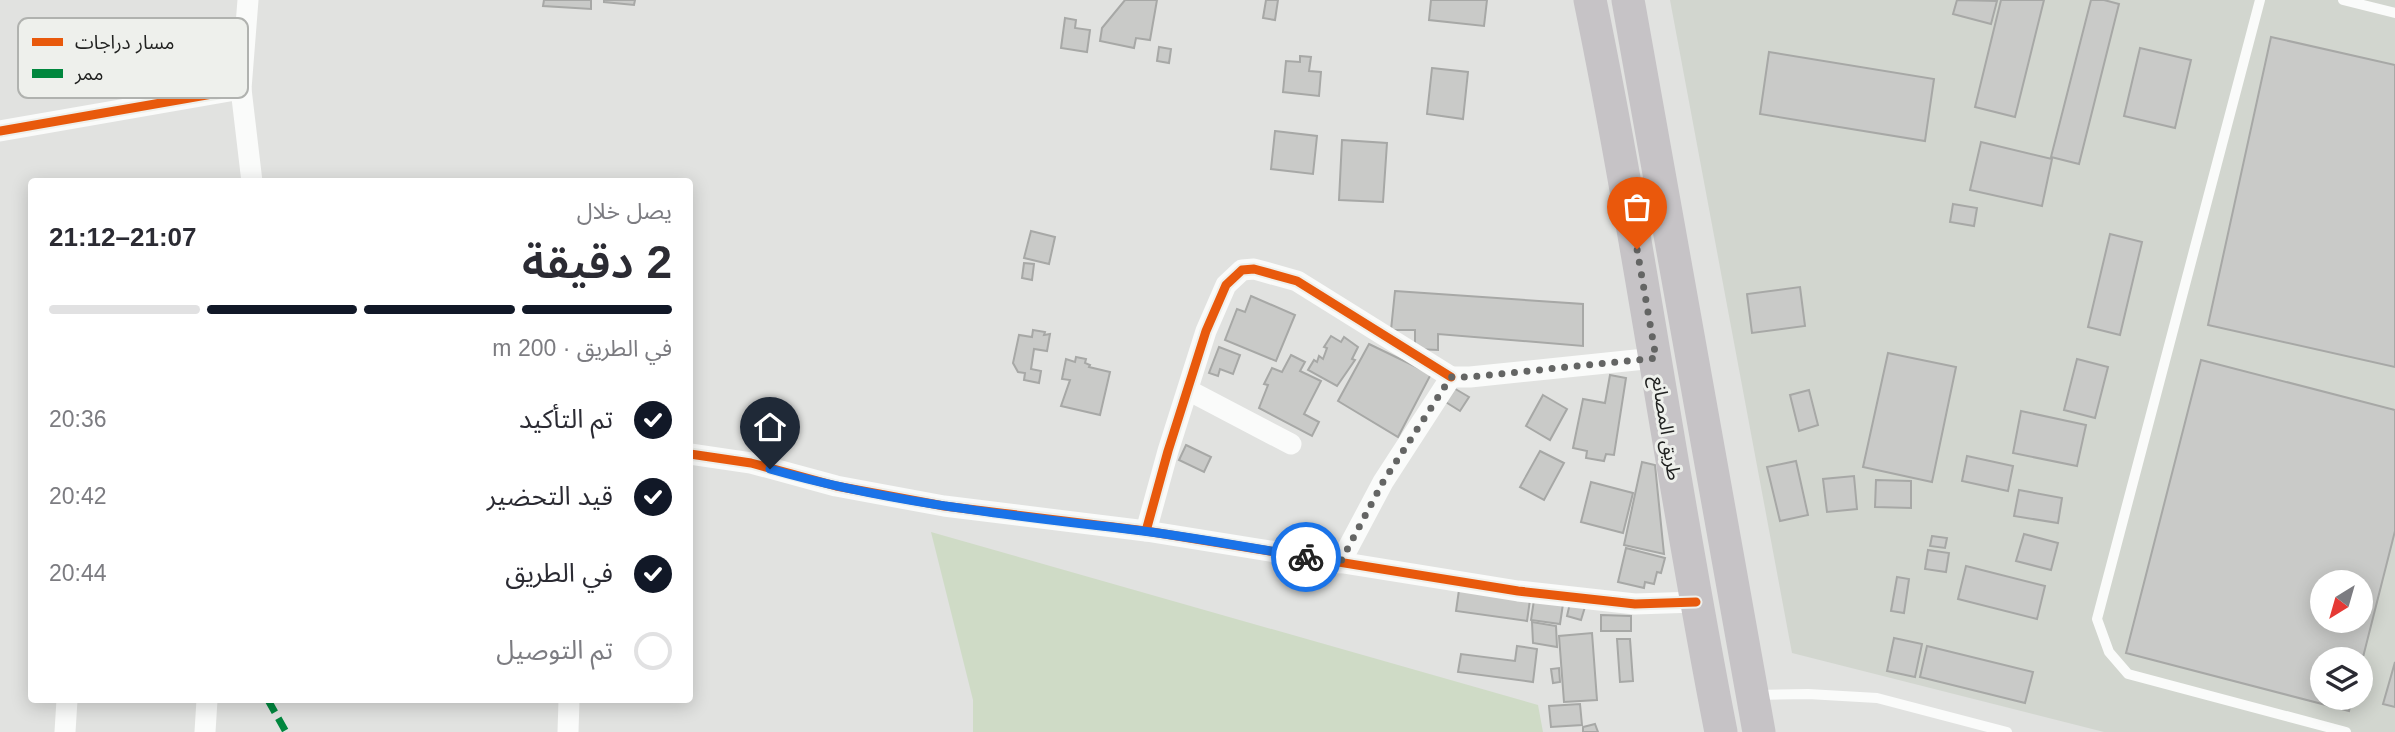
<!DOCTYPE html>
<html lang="ar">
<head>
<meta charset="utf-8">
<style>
  :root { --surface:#fff; --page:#f2f2f3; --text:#2b2b33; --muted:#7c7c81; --line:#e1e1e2; --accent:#111827 }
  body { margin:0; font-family:Helvetica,"Noto Sans Arabic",sans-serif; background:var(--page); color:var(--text); direction:rtl; height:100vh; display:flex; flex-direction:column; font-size:26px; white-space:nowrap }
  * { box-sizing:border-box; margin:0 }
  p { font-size:23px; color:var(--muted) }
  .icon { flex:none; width:38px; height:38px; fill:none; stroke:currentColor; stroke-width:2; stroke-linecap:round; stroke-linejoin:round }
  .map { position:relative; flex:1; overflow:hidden; direction:ltr }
  .side { position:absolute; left:28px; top:178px; width:665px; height:525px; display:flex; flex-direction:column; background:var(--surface); border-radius:7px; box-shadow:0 4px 18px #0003; direction:rtl }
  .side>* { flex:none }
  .needle { width:46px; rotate:217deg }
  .buttons { position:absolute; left:2310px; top:570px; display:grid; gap:14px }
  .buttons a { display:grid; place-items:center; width:63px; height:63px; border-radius:50%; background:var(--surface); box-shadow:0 4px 18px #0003; font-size:35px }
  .pin { position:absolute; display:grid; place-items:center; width:60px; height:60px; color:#fff; margin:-72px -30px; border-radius:50% 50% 50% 0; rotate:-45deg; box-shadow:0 0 7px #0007 }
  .pin .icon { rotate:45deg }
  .courier { position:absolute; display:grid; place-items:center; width:70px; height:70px; margin:-35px; border:5px solid #1a73e8; border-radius:50%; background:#fff; color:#222; box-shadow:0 2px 9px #0007 }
  .headline em { font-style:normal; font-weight:600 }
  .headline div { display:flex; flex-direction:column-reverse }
  .headline { display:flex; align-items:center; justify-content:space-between; height:119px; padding:0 21px }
  h1 { font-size:46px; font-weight:600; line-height:52px }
  .bar { display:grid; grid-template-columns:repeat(4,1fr); gap:10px 7px; align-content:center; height:84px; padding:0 21px }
  .bar i { height:9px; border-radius:5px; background:var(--line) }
  .bar .current { background:var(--accent) }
  .bar p { grid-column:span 4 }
  ol { padding:0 21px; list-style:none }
  li { display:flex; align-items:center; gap:21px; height:77px }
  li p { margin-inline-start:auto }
  li .icon { padding:7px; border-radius:50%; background:var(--accent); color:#fff; stroke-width:4 }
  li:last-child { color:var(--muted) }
  li i { width:38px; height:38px; border:4px solid var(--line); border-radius:50% }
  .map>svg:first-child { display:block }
</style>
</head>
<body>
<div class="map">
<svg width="2395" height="732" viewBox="0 0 2395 732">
  <rect width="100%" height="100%" fill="#e1e2e0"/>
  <path fill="#d2d6cf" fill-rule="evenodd" d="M1670,0H2395V732H2104L1792,653ZM2322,583H2361V621H2322ZM2322,660H2361V698H2322Z"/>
  <path fill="#cfdbc6" d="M931,532L1538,705L1543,732H973V700Z"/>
  <g fill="#c9cac8" stroke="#a7a8a6" stroke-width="2" fill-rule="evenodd">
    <path d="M544,0H591V9L543,6Z"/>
    <path d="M604,0H635L634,5L604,2Z"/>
    <path d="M1125,0H1157L1150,40L1136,38L1134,48L1100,41L1102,28Z"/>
    <path d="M1266,0H1278L1275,20L1263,18Z"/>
    <path d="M1431,0H1487L1484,26L1429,20Z"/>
    <path d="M1957,0L1997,1L1991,24L1953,14Z"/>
    <path d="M2001,0H2044L2015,117L1975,107Z"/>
    <path d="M2091,0H2104L2119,4L2079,164L2051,157Z"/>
    <path d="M1065,18L1076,20L1075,28L1090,30L1087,52L1061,48Z"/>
    <path d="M2271,37L2395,65V367L2208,325Z"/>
    <path d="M1159,47L1171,49L1169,63L1157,61Z"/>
    <path d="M2140,48L2191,60L2175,128L2124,116Z"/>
    <path d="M1769,52L1934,79L1925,141L1760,114Z"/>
    <path d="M1300,56L1311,57L1309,71L1321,72L1319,96L1283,92L1286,61L1300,62Z"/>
    <path d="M1432,68L1468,72L1463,119L1427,114Z"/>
    <path d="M1275,131L1317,136L1313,174L1271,169Z"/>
    <path d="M1342,140L1387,143L1383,202L1339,200Z"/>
    <path d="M1981,142L2052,159L2042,206L1970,190Z"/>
    <path d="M1953,204L1977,208L1974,226L1950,222Z"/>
    <path d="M1031,231L1055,237L1049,264L1024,258Z"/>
    <path d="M2110,234L2142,242L2120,335L2088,327Z"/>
    <path d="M1024,263L1034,264L1032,280L1022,278Z"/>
    <path d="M1800,287L1805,326L1752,333L1747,294Z"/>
    <path d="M1395,291L1583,304V346L1438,334V350L1415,349V330H1391Z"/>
    <path d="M1251,296L1295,315L1276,361L1225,340L1237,309L1245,312Z"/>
    <path d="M1033,330L1045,332L1044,335L1050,334L1047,351L1034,349L1031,369L1041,371L1039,383L1024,380L1025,373L1018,372L1013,363L1019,335L1032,337Z"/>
    <path d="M1331,336L1341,342L1344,337L1358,347L1352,359L1355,360L1337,386L1308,370L1314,360L1317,362L1319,356L1323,359L1327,348L1324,347Z"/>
    <path d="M1369,344L1431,374L1398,437L1338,401Z"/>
    <path d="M1219,347L1240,355L1233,374L1220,369L1218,376L1209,373Z"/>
    <path d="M1888,353L1956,367L1932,482L1863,467Z"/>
    <path d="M1291,355L1305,362L1300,371L1321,381L1304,414L1319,422L1312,436L1259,408L1268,385L1264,384L1272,368L1282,372Z"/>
    <path d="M1076,357L1086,359L1085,363L1090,365L1089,367L1110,372L1100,415L1061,406L1070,380L1062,379L1066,359L1075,362Z"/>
    <path d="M2077,359L2108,367L2095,418L2064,410Z"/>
    <path d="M2201,360L2395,410V531L2361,665V660H2322V698H2352L2349,711L2126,653ZM2322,583H2361V621H2322Z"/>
    <path d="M1610,375L1626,378L1614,455L1606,454L1604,461L1586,458L1587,451L1573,448L1583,399L1605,403Z"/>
    <path d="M1452,387L1469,397L1460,411L1444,401Z"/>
    <path d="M1809,390L1818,425L1799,431L1790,395Z"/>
    <path d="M1543,395L1567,409L1550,440L1526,426Z"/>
    <path d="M2021,411L2086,425L2077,466L2013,453Z"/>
    <path d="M1186,445L1211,457L1204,472L1179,460Z"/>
    <path d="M1540,451L1564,463L1544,500L1520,487Z"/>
    <path d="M1967,456L2013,466L2008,491L1962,481Z"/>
    <path d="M1796,461L1808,515L1780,521L1767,467Z"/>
    <path d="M1642,462L1655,465L1664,554L1624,545Z"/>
    <path d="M1854,476L1857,509L1827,512L1823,479Z"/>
    <path d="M1876,480L1911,481V508L1875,507Z"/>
    <path d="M1591,482L1633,493L1623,533L1581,522Z"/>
    <path d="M2019,490L2062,498L2058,523L2014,516Z"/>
    <path d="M2024,534L2058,543L2051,570L2016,561Z"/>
    <path d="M1932,536L1947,538L1945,548L1930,546Z"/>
    <path d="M1626,548L1665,558L1661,573L1657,572L1654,584L1645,582L1644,588L1618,582Z"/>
    <path d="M1928,550L1949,553L1946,572L1925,569Z"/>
    <path d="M1966,566L2045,586L2037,619L1958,599Z"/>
    <path d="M1897,577L1909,579L1904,613L1891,611Z"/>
    <path d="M1459,590L1530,600L1527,621L1456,611Z"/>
    <path d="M1534,600L1563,604L1560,624L1531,620Z"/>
    <path d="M1570,603L1585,607L1581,620L1567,616Z"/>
    <path d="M1601,615L1631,616V631H1601Z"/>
    <path d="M1532,622L1556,626L1557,647L1533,643Z"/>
    <path d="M1592,633L1597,700L1564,702L1559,636Z"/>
    <path d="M1894,638L1922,644L1915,677L1887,671Z"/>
    <path d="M1617,639H1630L1633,681L1620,682Z"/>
    <path d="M1517,646L1537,649L1533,682L1458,672L1461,654L1515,661Z"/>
    <path d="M1927,646L2033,672L2025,703L1920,677Z"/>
    <path d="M2395,662V707L2383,704Z"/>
    <path d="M1559,668L1560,682L1553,683L1551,669Z"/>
    <path d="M1580,704L1582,725L1551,727L1549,706Z"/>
    <path d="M1595,724L1598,732H1583V727Z"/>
  </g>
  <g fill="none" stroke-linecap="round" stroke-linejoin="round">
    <g stroke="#fafbfa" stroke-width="10">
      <path d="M2260,0L2097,619L2109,652L2128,674L2346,732"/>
      <path d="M2343,0L2395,13"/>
      <path d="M1755,695L1808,694L1877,698L2007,732"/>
    </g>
    <g stroke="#fafbfa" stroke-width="21">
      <path d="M248,0L241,89L252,182"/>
      <path d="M0,131L241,89"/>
      <path d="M1188,390L1291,444"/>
      <path d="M690,454L751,463L836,486L944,506L1146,531L1518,591L1635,604L1696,602"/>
      <path d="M1146,531L1168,451L1206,331L1226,285L1242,270L1254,269L1297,281L1451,377"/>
      <path d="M1340,563L1383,482L1451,377H1470L1655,358"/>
      <path d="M65,732L67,700"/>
      <path d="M205,732L207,700"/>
      <path d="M568,732L569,700"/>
    </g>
    <g stroke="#c6c3c6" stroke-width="33">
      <path d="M1590,0C1640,243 1673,489 1721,732"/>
      <path d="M1628,0L1759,732"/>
    </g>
    <path stroke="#00873e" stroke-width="7" stroke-dasharray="14 7" stroke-linecap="butt" d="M268,700L286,732"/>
    <defs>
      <g id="cycleway">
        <path d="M0,131L241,89"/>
        <path d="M690,454L751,463L836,486L944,506L1146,531L1518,591L1635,604L1696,602"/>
        <path d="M1146,531L1168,451L1206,331L1226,285L1242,270L1254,269L1297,281L1451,377"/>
      </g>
    </defs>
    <use href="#cycleway" stroke="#eef0ec" stroke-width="13"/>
    <use href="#cycleway" stroke="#e8590c" stroke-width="9"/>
  </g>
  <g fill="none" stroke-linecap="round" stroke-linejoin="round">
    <path stroke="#646564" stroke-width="7" stroke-dasharray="0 12.6" d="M1306,557L1340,563L1383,482L1451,377H1470L1656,358L1637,249"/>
    <path stroke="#1a73e8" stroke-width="9" d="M770,469C892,504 1018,516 1143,531C1197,538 1252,548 1306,557"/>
  </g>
  <g text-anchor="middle" stroke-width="6" stroke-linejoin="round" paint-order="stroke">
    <g font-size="19" fill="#212221" stroke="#eef0ec">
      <text transform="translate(1667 428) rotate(81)" y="7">طريق المصانع</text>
    </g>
  </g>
  <rect x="18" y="18" width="230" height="80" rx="10" fill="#eef0ec" stroke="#b0b2af" stroke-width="2"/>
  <rect x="32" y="38" width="31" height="8" fill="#e8590c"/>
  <rect x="32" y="69" width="31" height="9" fill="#00873e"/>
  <g font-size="19" fill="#212221">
    <text x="75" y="49">مسار دراجات</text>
    <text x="75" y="80">ممر</text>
  </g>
</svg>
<div class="buttons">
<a><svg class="needle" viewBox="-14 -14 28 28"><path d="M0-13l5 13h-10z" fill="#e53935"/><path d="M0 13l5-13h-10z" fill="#7c7c81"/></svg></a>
<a><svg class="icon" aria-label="layers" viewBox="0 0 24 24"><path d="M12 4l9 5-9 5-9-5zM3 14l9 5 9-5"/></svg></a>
</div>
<div class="pin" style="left:1637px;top:249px;background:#ea580c"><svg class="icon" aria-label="bag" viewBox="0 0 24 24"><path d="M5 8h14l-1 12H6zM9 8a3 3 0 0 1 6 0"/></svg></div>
<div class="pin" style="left:770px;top:469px;background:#1f2937"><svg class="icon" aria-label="home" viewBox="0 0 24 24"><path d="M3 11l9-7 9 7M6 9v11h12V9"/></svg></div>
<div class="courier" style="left:1306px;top:557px"><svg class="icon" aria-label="bike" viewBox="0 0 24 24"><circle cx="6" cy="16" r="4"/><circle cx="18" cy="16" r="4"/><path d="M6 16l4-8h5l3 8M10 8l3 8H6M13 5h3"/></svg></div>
<section class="side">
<div class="headline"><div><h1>2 دقيقة</h1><p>يصل خلال</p></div><em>21:07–21:12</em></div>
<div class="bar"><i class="current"></i><i class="current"></i><i class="current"></i><i></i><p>في الطريق · 200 m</p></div>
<ol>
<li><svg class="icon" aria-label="check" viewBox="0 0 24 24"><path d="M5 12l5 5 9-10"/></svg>تم التأكيد<p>20:36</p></li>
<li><svg class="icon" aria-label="check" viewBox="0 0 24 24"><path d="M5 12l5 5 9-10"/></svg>قيد التحضير<p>20:42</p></li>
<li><svg class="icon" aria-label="check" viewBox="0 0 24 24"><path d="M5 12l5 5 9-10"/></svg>في الطريق<p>20:44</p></li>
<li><i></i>تم التوصيل</li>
</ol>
</section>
</div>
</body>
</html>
